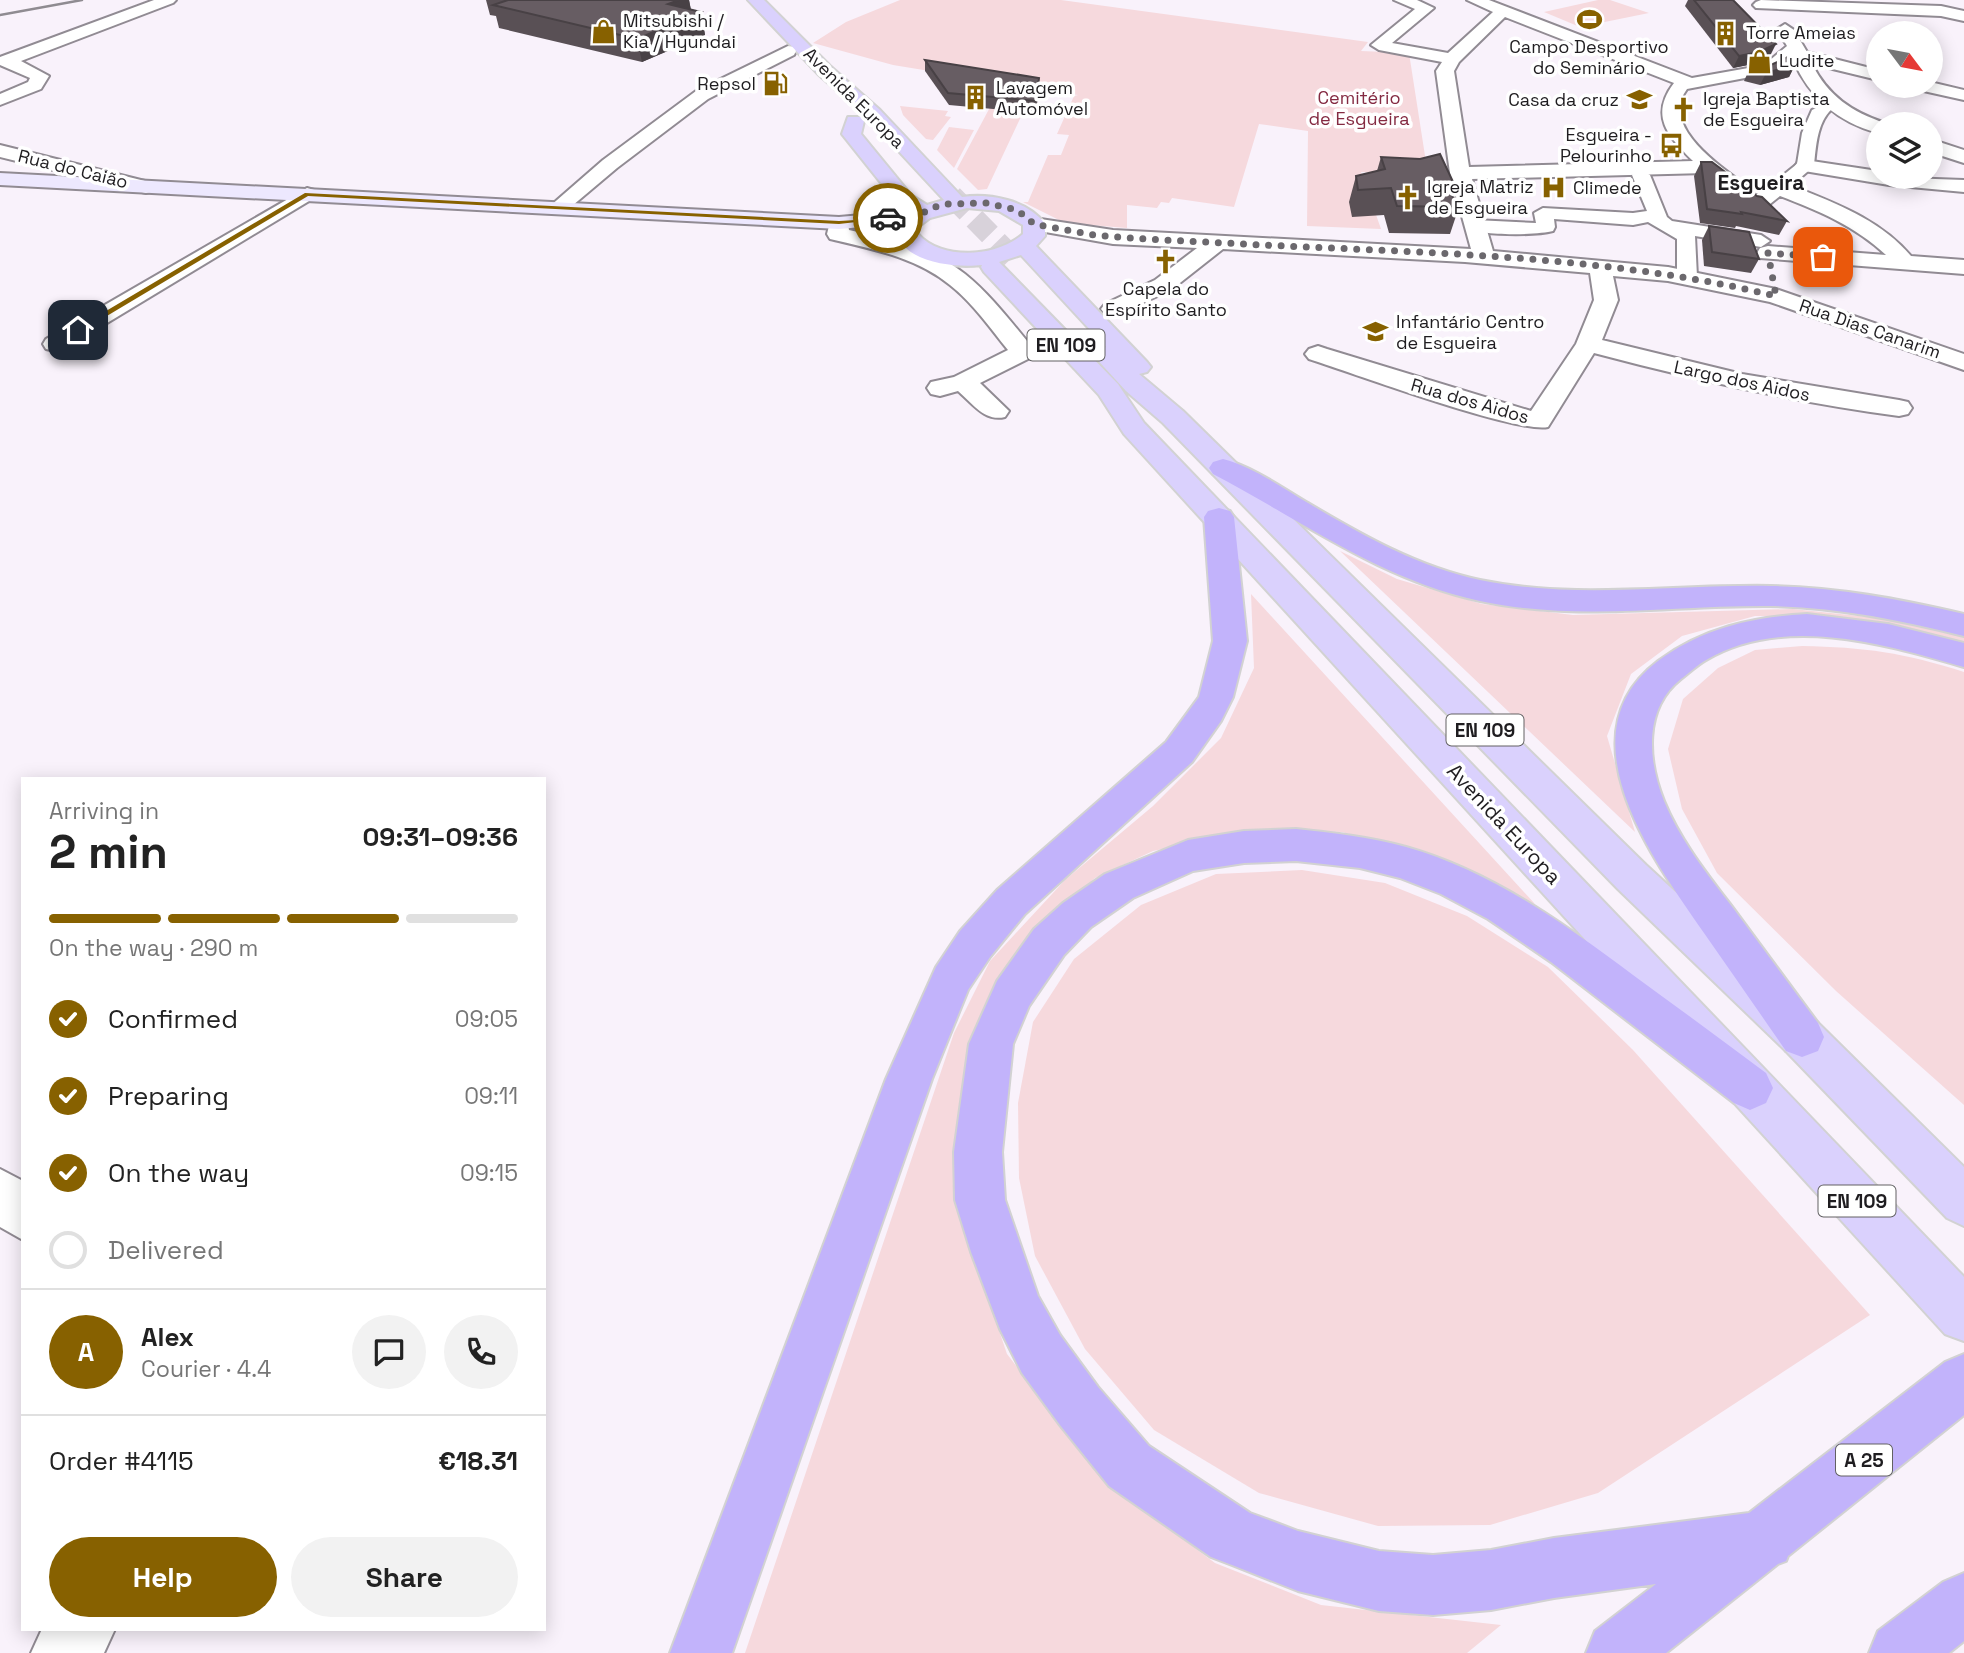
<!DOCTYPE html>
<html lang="en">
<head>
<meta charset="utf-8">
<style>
  :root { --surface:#fff; --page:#f2f2f2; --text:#222; --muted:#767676; --line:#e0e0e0; --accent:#876100 }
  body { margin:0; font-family:"Space Grotesk",sans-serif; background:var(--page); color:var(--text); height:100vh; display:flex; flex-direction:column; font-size:26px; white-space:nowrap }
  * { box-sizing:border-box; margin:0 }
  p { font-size:23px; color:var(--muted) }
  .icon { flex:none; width:38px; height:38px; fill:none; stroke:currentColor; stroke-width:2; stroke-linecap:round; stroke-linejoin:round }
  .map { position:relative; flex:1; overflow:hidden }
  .panel { position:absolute; left:21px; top:777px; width:525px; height:854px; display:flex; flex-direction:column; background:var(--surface); border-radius:0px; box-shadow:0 4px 18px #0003 }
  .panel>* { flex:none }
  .needle { width:46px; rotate:122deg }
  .fabs { position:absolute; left:1866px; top:21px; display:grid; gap:14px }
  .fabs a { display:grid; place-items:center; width:77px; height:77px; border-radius:50%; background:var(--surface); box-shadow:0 4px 18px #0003; font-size:35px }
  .pin { position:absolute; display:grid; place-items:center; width:60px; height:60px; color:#fff; margin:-30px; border-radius:14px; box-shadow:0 4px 10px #0006 }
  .courier { position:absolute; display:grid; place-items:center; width:70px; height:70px; margin:-35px; border:5px solid #876100; border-radius:50%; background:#fff; color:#222; box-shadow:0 2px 9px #0007 }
  .summary em { font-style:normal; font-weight:600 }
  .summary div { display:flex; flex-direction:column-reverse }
  .summary { display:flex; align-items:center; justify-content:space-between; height:119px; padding:0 28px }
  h1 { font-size:46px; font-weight:600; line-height:52px }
  .bar { display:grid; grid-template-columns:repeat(4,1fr); gap:10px 7px; align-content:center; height:84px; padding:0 28px }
  .bar i { height:9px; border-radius:5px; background:var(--line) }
  .bar .selected { background:var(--accent) }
  .bar p { grid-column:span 4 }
  .line { display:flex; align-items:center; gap:18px; padding:0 28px; border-top:2px solid var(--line) }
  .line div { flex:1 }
  .round { display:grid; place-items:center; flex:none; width:74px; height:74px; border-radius:37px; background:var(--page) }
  ol { padding:0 28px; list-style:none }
  li { display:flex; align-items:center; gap:21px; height:77px }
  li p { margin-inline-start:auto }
  li .icon { padding:7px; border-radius:50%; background:var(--accent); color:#fff; stroke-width:4 }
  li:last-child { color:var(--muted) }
  li i { width:38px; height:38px; border:4px solid var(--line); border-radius:50% }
  .button { display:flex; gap:14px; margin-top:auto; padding:14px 28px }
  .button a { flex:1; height:80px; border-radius:42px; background:var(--accent); color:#fff; font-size:28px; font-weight:600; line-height:80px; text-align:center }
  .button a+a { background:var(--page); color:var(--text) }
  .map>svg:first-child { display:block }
</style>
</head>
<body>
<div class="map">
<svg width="1964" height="1653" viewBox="0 0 1964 1653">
  <rect width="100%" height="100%" fill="#f9f2fb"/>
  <g fill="#f6d9dd">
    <path d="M900,0H1061L1368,42L1361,51L1409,53L1428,175L1361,172L1381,229L1307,226L1308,131L1259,124L1234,207L1172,198L1169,203L1161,202L1157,208L1127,205V228L1065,223L1023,202H1028L1048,155H1061L1069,135L1057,134L1074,96L1078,95L1025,87L1034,89L987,189L978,190L957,169L1003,83L893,65L813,43L846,22Z"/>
    <path d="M1598,0H1610L1649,13L1580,27L1544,12Z"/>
    <path d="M900,106L948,111L945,116L951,117L933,140L926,139L903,115Z"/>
    <path d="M949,127L974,130L954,168L937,150Z"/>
    <path d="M1340,551L1397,579L1482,604L1573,615L1793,609L1878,618L1964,637V645L1919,631L1845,617L1755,616L1682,636L1631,674L1607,736L1635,832Z"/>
    <path d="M1251,594L1535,904L1433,857L1342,832L1254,830L1153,851L1095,878L1033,933L958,1209L1007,1354L1105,1481L1215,1563L1321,1605L1501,1625L1467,1653H745L954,1033L990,961L1065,880L1153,806L1221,738L1254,668Z"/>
    <path d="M1802,646C1864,647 1905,653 1964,672V1105L1836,991L1717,873L1682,809L1668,749L1683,699L1718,668L1755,650Z"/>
    <path d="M1302,870L1385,883L1467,916L1548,967L1633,1050L1870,1315L1598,1493L1490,1525L1378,1526L1259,1493L1154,1430L1085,1349L1035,1256L1019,1178L1018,1103L1033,1022L1074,959L1141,905L1216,874Z"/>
  </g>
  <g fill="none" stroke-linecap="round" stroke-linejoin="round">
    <path stroke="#d8d2da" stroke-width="22" stroke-dasharray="22 10" stroke-linecap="butt" d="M952,196L1017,262"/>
    <defs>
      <g id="pedestrian">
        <path d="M1824,104L1832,109C1817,122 1816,147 1814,166L1784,192H1772L1769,188L1772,184L1797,164L1802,133L1812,110Z"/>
        <path d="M1641,170L1650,175L1667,217L1672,221L1761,235L1770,241L1761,247L1695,236L1697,277L1694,281H1680L1677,277V239L1648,222L1633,225L1554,219L1555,227L1553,231C1538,235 1475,237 1466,226L1475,220L1536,223L1534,213L1543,208L1633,213L1647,211L1632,175Z"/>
      </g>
      <g id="minor">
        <path d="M154,0H176L173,3L21,61L49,76L41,89L0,105V94L28,82L30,78L0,65V57Z"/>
        <path d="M1394,0H1417L1434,8L1392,43L1448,53L1493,12L1467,0H1489L1692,78L1754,67L1769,61L1787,46L1777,29L1785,24L1794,30L1807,52L1878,70V80L1812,64C1828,96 1852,112 1885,123L1878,124V133C1837,122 1810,98 1793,60L1766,74L1687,89C1658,128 1725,169 1752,190L1755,194L1752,198C1759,193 1766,185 1775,183C1784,181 1796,188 1805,191C1845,207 1883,223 1911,256L1964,260V274L1760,258L1757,253L1760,248L1768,246L1886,255C1855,226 1819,211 1780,196L1765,208H1751L1748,204L1752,198H1738L1706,173L1472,179L1493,251L1668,267L1776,289L1964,354V370L1770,302L1668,281L1613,276L1618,300L1602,340L1742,374L1899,400L1908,402L1912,408L1908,414L1899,416C1796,402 1695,380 1594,353L1548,427C1517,434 1350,372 1309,359L1305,354L1309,349L1318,346L1327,349L1531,411L1576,344L1594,300L1590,273L1465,262L1223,249L1171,290L1113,316L1105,314L1101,309L1105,304L1155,280L1197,248L1113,244L1034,230L1026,229L1023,224L1026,219L1034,218L1113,230L1471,249L1450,173L1436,71L1442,62L1379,50L1371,45L1415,9ZM1505,17L1674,83C1649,116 1668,136 1693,161L1469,167L1454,71L1459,62Z"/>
        <path d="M1761,0L1941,6L1964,11V21L1941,16L1756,8L1753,5L1756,2Z"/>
        <path d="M788,46L794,47L796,51L794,55L708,99L617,168L566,211H552L549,207L603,160L696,91Z"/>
        <path d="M1930,82L1964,90V100L1919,90L1916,86H1930Z"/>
        <path d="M1930,139L1964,150V163L1930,152Z"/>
        <path d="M0,145L153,183L156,187L153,191L146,193L0,157Z"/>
        <path d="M1805,160L1878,171V177L1964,180V192L1889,185L1798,170L1795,166L1798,162Z"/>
        <path d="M307,188L314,190L317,194L314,198L64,349L55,351L46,349L43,344L46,339Z"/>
        <path d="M839,217L847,218L849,230C890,239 932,248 965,274C991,295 1011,322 1032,347L1036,352L1032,357L980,383L1009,411L1005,417C985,422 973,404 958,391L940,396L931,394L927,388L931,382L954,377L1008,350C990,328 973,303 950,285C916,257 872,249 830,239L827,234L831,218Z"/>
        <path d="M0,1169L23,1181V1240L0,1227Z"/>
        <path d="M42,1629H115L104,1653H31Z"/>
      </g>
      <path id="secondary" d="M0,173L839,217L918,210L925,212L929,216L925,220L918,222L839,229L0,185Z"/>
      <path id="primary" d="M748,0H764L830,66L880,110L962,197C989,193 1028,200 1045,224V236L1036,246L1147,362L1151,367L1147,372L1139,374L1183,411L1646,865L1818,1023L1964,1167V1226L1947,1218L1786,1051L1618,889L1163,423L1126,391L1093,355L1097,350L1106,347L1021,255L999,262L1118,384L1144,423L1964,1277V1341L1945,1334L1124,434L1099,395L984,272L981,267L982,265C955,268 898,263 896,227L910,212L897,203L842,134L848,117H862L864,121L861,134L911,195L927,205L944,200L868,118L818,74ZM967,208L999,211L1023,225V234C997,257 942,261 918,234V227L930,218Z"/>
      <g id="motorway">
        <path d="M1223,459C1253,467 1281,487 1308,503C1362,535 1418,567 1480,580C1577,600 1673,584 1771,586C1836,587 1900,599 1964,614V636C1901,620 1836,607 1770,606C1673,605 1577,622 1480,601C1379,579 1303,521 1213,474L1209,468L1213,462Z"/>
        <path d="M1219,508L1230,511L1234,517L1247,641L1233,697L1221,721L1192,762L1025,914L990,957L968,990L932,1079L732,1653H670L886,1079L936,967L960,931L997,890L1166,742L1199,697L1213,641L1204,517L1208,511Z"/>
        <path d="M1807,614L1888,624L1964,643V667C1884,644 1784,614 1706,660C1697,665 1689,673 1681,679C1643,709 1648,761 1664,801C1680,840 1707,874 1733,908C1761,946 1789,984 1818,1023L1824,1037L1818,1051L1802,1057L1786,1051C1759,1012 1732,973 1704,933C1655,862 1560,735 1658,661C1703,628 1752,617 1807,614Z"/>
        <path d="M1296,829C1333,833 1370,837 1406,847C1491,871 1563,923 1633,975C1677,1007 1722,1040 1766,1073L1773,1088L1766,1103L1750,1110L1734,1103L1551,962L1488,919L1441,894L1400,878L1360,868L1296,861L1244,863L1193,871L1133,898L1091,927L1064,955L1029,1006L1013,1044L1002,1152L1005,1200L1038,1296L1060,1335L1098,1387L1149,1446L1250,1513L1298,1531L1379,1551L1433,1555L1491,1550L1554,1538L1749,1513L1945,1362L1964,1354V1415L1788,1556L1786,1561L1778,1564L1666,1653H1586L1595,1631L1656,1584L1554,1598L1491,1610L1433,1615L1379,1611L1298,1591L1232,1565L1211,1557L1109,1486L1060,1425L1022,1373L1000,1329L971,1252L955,1200L954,1152L969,1044L997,981L1034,929L1063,903L1105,874L1188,840L1244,831Z"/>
        <path d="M1964,1573V1641L1949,1653H1869L1878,1631L1943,1582Z"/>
      </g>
    </defs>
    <use href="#pedestrian" stroke="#918b93" stroke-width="4"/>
    <use href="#minor" stroke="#918b93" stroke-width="4"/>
    <use href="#secondary" stroke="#918b93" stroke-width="4"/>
    <use href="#primary" stroke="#d2d2d2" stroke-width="4"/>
    <use href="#motorway" stroke="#d2d2d2" stroke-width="4"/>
    <use href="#pedestrian" fill="#fff" fill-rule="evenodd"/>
    <use href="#minor" fill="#fff" fill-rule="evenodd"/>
    <use href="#secondary" fill="#ede8fe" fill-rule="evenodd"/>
    <use href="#primary" fill="#dad1fd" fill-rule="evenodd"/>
    <use href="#motorway" fill="#c2b3fb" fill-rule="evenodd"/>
    <path stroke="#8f8b91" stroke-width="2.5" d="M0,15L82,0"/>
  </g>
  <g fill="#595055">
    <path d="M486,0H689L691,10L701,12L705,35L642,62L499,28L496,16L490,15Z"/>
    <path d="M1688,0H1733L1770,56L1753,64L1733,68L1685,6Z"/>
    <path d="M925,60L1039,89L1036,113L949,105L925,71Z"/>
    <path d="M1795,65L1789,77L1760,85L1744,81L1750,68Z"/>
    <path d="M1381,157L1454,184L1451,193L1459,207L1450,234L1389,233L1384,215L1352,217L1349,202L1356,176L1377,171Z"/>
    <path d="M1701,162L1787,221L1779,235L1736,226L1735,228L1700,223L1694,176Z"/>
    <path d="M1709,226L1759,259L1751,273L1704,266L1702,240Z"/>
  </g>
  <g fill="#484145">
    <path d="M678,0H689L692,16L701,12L705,35L642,62L637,39L668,4Z"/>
    <path d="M1776,44L1770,56L1753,64L1733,68L1739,56Z"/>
    <path d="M1795,65L1789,77L1760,85L1766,73Z"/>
  </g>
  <g fill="#675d63" stroke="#484145" stroke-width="2">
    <path d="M508,0H679L668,4L701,12L637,39L493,5Z"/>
    <path d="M1694,0H1733L1776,44L1759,52L1739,56Z"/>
    <path d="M1788,57L1795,65L1766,73L1750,68L1773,64Z"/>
    <path d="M925,60L1039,78L1036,101L948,93Z"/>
    <path d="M1440,154L1454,184L1446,185L1459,207L1397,206L1391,188L1358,190L1356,176L1385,169L1381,157L1420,159Z"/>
    <path d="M1701,162H1712L1757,196L1762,197L1787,221L1741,212L1742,214L1707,209Z"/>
    <path d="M1709,226L1749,232L1759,259L1712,252Z"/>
  </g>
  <path fill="#876100" d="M305,193L839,221L891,218L839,224L308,196L80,332L74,330Z"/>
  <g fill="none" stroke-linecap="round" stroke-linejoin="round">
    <path stroke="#6b686d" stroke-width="7" stroke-dasharray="0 12.6" d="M888,218L918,216L931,208L948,204L986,203L1017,210L1034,224L1094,235C1143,240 1193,241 1243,244C1420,253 1602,254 1776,296L1768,253L1823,257"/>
  </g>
  <defs>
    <symbol id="stadium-bare" viewBox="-9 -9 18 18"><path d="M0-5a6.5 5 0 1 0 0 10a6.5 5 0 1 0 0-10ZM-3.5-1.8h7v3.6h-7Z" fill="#876100" stroke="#fff" stroke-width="2.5" paint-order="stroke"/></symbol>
    <symbol id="shop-bare" viewBox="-9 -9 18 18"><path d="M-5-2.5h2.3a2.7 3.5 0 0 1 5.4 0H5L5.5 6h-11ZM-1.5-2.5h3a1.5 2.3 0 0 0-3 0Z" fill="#876100" stroke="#fff" stroke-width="2.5" paint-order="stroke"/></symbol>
    <symbol id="building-bare" viewBox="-9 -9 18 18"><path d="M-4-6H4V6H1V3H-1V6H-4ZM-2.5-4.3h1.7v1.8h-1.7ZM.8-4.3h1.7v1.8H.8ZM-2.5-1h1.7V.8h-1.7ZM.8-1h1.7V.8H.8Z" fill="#876100" stroke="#fff" stroke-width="2.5" paint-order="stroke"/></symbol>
    <symbol id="fuel-bare" viewBox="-9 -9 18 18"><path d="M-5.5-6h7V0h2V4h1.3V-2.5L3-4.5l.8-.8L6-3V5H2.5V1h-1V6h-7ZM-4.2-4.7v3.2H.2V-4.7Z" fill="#876100" stroke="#fff" stroke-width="2.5" paint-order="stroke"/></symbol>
    <symbol id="school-bare" viewBox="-9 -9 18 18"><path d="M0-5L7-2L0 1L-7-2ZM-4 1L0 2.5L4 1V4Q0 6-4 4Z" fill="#876100" stroke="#fff" stroke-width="2.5" paint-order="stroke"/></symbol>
    <symbol id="church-bare" viewBox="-9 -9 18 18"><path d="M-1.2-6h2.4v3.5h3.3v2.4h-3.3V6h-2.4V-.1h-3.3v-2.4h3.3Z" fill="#876100" stroke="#fff" stroke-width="2.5" paint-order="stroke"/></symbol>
    <symbol id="bus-bare" viewBox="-9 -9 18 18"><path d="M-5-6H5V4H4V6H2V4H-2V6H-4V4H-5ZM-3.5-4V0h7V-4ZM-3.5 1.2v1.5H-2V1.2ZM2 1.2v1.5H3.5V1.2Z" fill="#876100" stroke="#fff" stroke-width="2.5" paint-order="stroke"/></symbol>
    <symbol id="hospital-bare" viewBox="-9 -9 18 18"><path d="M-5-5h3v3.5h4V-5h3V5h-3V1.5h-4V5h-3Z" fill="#876100" stroke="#fff" stroke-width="2.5" paint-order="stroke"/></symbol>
  </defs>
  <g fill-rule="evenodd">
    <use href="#stadium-bare" x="1572" y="2" width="35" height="35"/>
    <use href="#shop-bare" x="586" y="14" width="35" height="35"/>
    <use href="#building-bare" x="1708" y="16" width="35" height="35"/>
    <use href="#shop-bare" x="1742" y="44" width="35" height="35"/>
    <use href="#fuel-bare" x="758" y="66" width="35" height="35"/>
    <use href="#building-bare" x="958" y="80" width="35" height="35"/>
    <use href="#school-bare" x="1622" y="82" width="35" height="35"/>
    <use href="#church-bare" x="1666" y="92" width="35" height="35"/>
    <use href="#bus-bare" x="1654" y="128" width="35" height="35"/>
    <use href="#hospital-bare" x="1536" y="170" width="35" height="35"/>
    <use href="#church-bare" x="1390" y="180" width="35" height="35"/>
    <use href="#church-bare" x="1148" y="244" width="35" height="35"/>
    <use href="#school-bare" x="1358" y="314" width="35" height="35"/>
  </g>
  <g text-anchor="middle" stroke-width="7" stroke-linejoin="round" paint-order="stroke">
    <g font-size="18" fill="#1f1d20" stroke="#fff" text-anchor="start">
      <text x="623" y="27">Mitsubishi /<tspan x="623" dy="21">Kia / Hyundai</tspan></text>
      <text x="1746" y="39">Torre Ameias</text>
      <text x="1589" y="53" text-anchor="middle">Campo Desportivo<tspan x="1589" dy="21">do Seminário</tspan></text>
      <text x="1779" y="67">Ludite</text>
      <text x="756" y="90" text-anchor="end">Repsol</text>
      <text x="996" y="94">Lavagem<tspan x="996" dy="21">Automóvel</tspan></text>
      <text x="1703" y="105">Igreja Baptista<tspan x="1703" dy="21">de Esgueira</tspan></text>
      <text x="1619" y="106" text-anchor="end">Casa da cruz</text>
      <text x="1652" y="141" text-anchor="end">Esgueira -<tspan x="1652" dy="21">Pelourinho</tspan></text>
      <text x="1427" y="193">Igreja Matriz<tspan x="1427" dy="21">de Esgueira</tspan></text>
      <text x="1573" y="194">Climede</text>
      <text x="1166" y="295" text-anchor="middle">Capela do<tspan x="1166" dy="21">Espírito Santo</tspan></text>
      <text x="1396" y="328">Infantário Centro<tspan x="1396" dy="21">de Esgueira</tspan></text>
    </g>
    <g font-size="18" fill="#1f1d20" stroke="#fff">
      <text transform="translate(854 98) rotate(45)" y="6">Avenida Europa</text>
      <text transform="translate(73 169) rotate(14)" y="6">Rua do Caião</text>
      <text transform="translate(1870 329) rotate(19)" y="6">Rua Dias Canarim</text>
      <text transform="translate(1742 381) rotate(12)" y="6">Largo dos Aidos</text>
      <text transform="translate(1470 401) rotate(16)" y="6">Rua dos Aidos</text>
    </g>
    <g font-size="18" fill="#842a42" stroke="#fff">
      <text x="1359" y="104">Cemitério<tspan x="1359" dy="21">de Esgueira</tspan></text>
    </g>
    <g fill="#fff" stroke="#626163" stroke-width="2">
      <rect x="1027.5" y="329.5" width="77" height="31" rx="5"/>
      <rect x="1446.5" y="714.5" width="77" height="31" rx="5"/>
      <rect x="1818.5" y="1185.5" width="77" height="31" rx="5"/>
      <rect x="1836" y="1444.5" width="56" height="31" rx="5"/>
    </g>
    <g font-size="19" font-weight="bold" fill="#1f1d20">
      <text x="1066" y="352">EN 109</text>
      <text x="1485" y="737">EN 109</text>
      <text x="1857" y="1208">EN 109</text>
      <text x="1864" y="1467">A 25</text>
    </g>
    <g font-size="21" font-weight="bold" fill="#1f1d20" stroke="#fff">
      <text x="1761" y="190">Esgueira</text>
    </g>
    <g font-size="21" fill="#1f1d20" stroke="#fff">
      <text transform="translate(1504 824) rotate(47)" y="7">Avenida Europa</text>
    </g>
  </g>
</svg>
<div class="fabs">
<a><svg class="needle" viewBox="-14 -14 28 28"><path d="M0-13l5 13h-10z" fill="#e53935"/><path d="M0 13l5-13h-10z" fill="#767676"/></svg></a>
<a><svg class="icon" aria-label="layers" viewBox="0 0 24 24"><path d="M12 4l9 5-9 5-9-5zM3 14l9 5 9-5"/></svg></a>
</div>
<div class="pin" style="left:1823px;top:257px;background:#ea580c"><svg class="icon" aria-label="bag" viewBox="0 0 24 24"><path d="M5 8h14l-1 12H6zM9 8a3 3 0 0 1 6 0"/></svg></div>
<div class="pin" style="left:78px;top:330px;background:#1f2937"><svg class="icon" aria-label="home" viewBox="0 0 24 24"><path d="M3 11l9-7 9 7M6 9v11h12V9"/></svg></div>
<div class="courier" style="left:888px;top:218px"><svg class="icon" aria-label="car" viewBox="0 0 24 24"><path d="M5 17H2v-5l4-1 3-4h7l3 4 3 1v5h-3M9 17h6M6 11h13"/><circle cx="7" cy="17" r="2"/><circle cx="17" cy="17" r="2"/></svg></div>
<section class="panel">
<div class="summary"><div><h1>2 min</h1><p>Arriving in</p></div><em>09:31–09:36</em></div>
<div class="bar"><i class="selected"></i><i class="selected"></i><i class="selected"></i><i></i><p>On the way · 290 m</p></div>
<ol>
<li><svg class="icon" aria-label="check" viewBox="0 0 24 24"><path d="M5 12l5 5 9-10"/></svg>Confirmed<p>09:05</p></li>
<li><svg class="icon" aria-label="check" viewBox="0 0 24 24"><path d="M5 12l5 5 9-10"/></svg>Preparing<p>09:11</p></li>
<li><svg class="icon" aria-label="check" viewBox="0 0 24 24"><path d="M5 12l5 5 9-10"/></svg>On the way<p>09:15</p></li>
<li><i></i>Delivered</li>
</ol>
<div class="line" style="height:126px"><b class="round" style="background:var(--accent);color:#fff">A</b><div><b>Alex</b><p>Courier · 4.4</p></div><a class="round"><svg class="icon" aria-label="chat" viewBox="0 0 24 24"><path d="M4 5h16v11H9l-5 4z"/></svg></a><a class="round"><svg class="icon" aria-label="phone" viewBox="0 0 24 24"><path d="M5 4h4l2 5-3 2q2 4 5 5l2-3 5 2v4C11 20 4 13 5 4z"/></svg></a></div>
<div class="line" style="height:91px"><div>Order #4115</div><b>€18.31</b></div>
<div class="button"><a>Help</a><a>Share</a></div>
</section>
</div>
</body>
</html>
